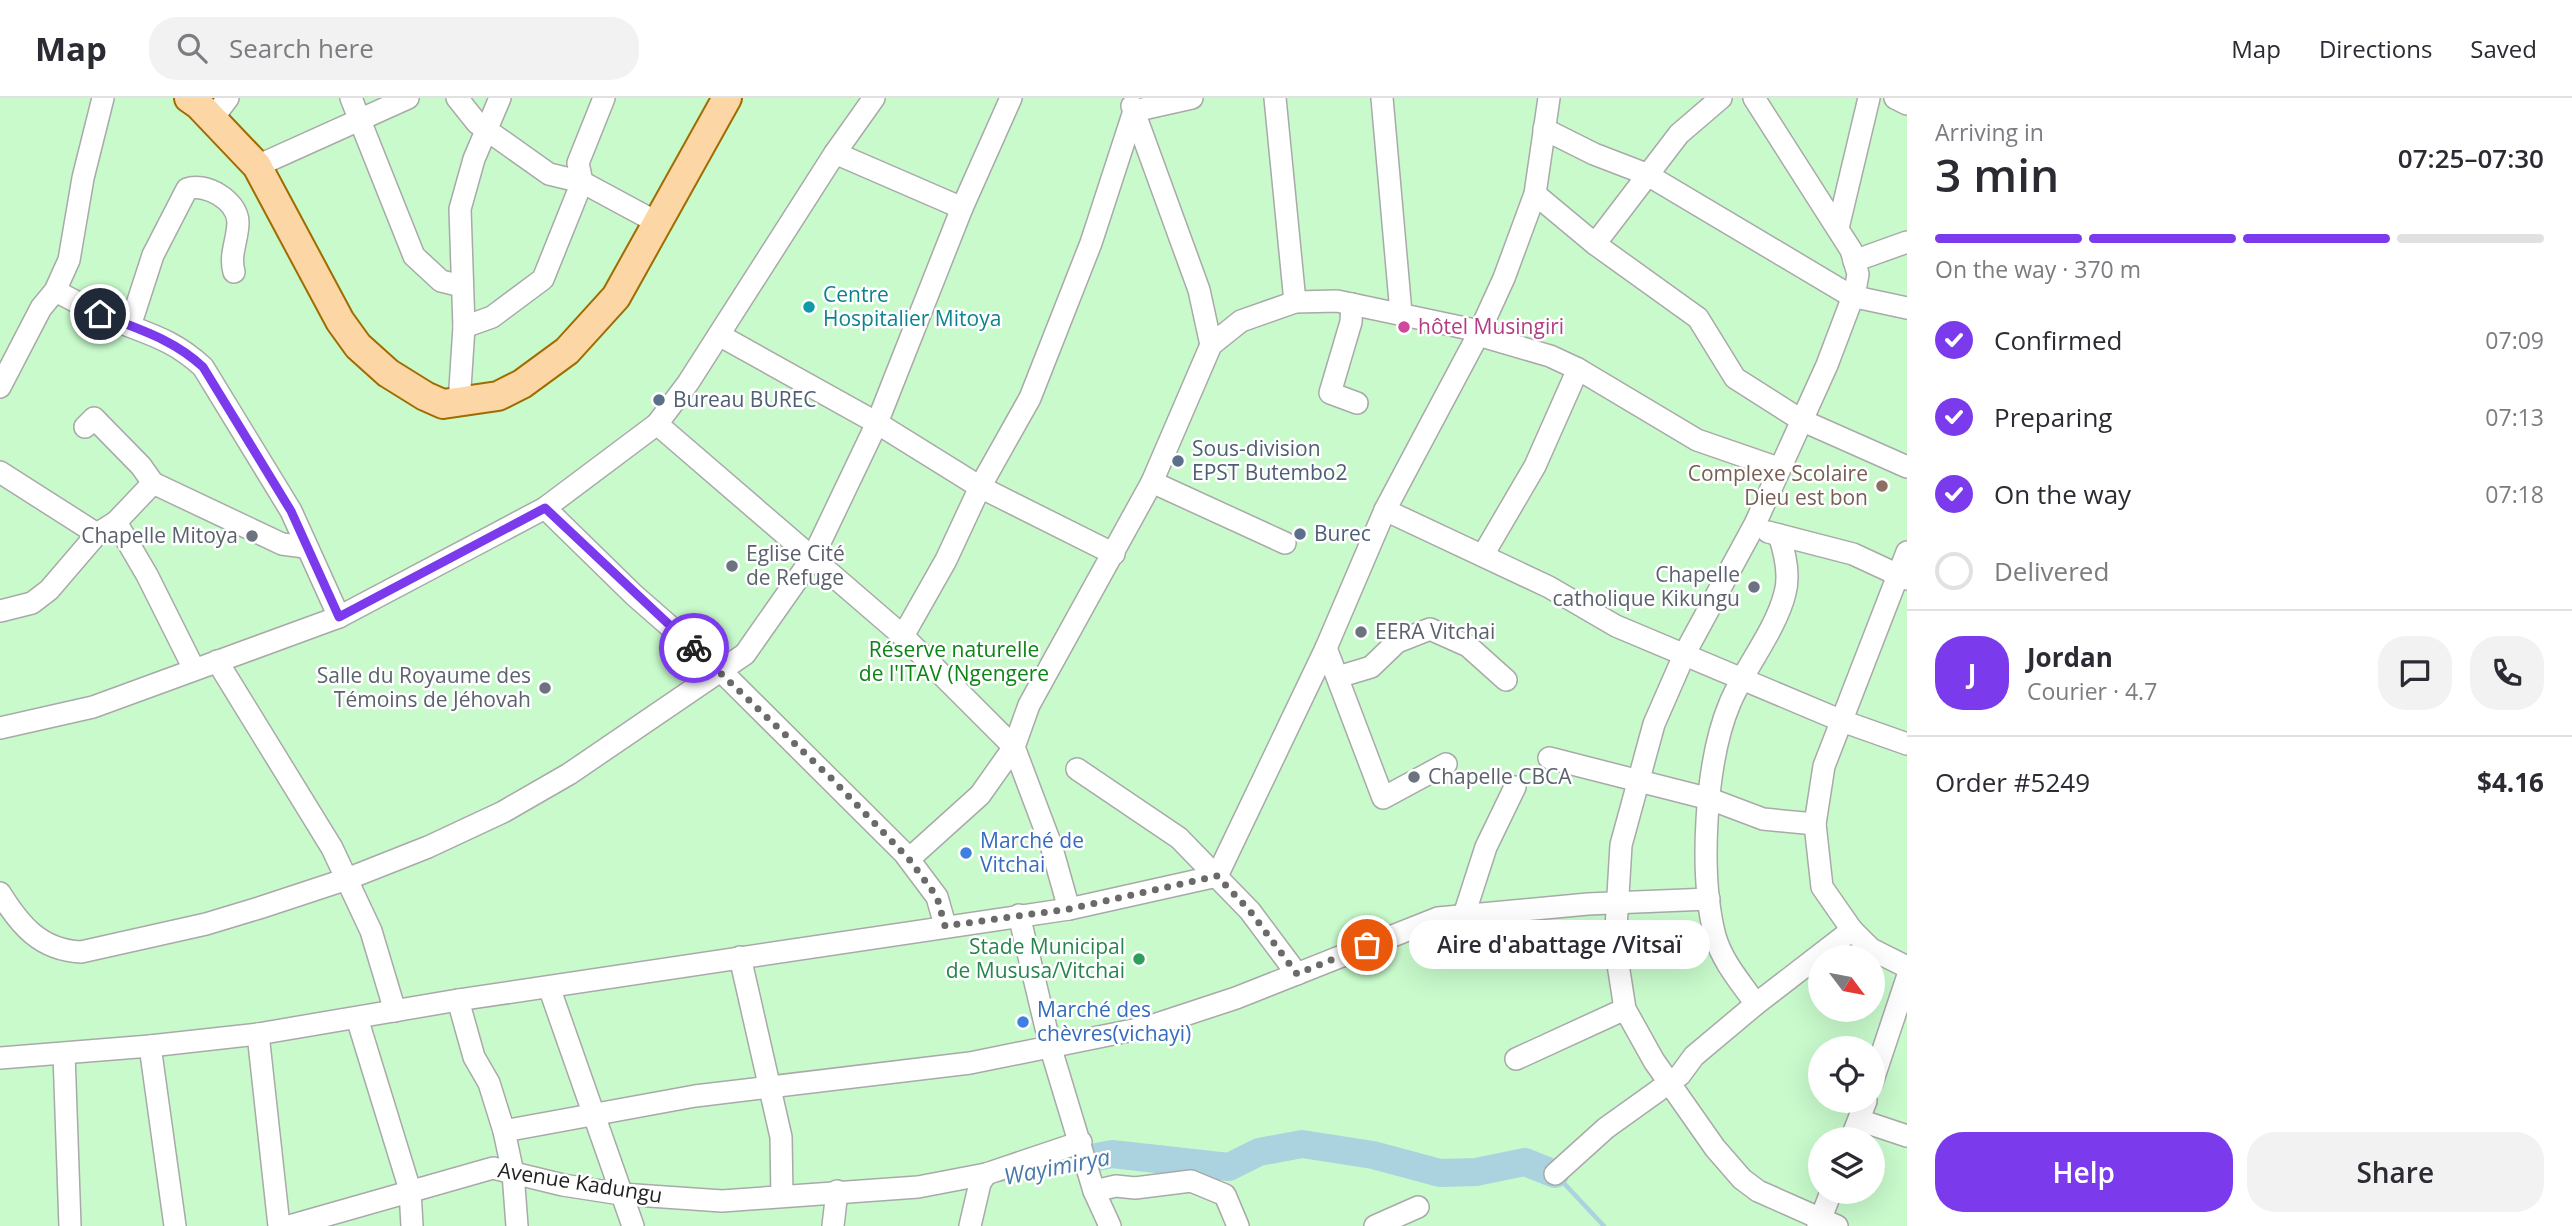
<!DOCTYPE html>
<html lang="en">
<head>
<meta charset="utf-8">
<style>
  :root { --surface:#fff; --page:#f2f2f3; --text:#2b2b33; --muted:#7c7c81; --line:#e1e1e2; --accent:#7c3aed }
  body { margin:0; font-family:"Open Sans",sans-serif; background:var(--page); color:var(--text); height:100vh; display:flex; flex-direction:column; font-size:26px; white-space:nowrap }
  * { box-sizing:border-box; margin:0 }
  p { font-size:23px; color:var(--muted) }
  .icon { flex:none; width:38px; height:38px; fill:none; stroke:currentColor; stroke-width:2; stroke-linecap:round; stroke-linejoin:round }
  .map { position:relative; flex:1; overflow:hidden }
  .sheet { display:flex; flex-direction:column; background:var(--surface); width:665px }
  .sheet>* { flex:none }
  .needle { width:46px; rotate:122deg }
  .fabs { position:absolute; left:1808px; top:847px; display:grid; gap:14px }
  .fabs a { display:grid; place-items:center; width:77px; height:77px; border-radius:50%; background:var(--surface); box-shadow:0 7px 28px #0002; font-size:35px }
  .pin { position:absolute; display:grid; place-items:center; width:60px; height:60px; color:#fff; margin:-30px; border:4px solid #fff; border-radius:50%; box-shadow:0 2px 7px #0007 }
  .courier { position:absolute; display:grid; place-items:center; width:70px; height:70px; margin:-35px; border:5px solid #7c3aed; border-radius:50%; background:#fff; color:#222; box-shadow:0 2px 9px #0007 }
  .bubble { position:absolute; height:49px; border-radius:24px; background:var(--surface); box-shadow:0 7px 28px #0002; font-size:23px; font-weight:600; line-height:49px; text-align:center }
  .overview em { font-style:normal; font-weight:600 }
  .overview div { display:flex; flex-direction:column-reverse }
  .overview { display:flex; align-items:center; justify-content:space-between; height:119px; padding:0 28px }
  h1 { font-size:46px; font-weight:600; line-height:52px }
  .bar { display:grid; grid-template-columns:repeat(4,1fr); gap:10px 7px; align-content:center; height:84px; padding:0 28px }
  .bar i { height:9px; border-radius:5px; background:var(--line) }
  .bar .current { background:var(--accent) }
  .bar p { grid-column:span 4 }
  .line { display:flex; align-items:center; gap:18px; padding:0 28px; border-top:2px solid var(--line) }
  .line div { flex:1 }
  .round { display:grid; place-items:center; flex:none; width:74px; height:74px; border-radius:28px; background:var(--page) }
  ol { padding:0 28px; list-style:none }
  li { display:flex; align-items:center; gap:21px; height:77px }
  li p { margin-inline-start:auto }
  li .icon { padding:7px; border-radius:50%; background:var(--accent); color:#fff; stroke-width:4 }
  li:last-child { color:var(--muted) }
  li i { width:38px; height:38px; border:4px solid var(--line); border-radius:50% }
  .action { display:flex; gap:14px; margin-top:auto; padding:14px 28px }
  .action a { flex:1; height:80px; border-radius:28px; background:var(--accent); color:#fff; font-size:28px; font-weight:600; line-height:80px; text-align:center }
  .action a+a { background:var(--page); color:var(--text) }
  header { display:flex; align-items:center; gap:42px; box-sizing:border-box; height:98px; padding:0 35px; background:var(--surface); border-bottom:2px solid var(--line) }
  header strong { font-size:33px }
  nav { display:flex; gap:38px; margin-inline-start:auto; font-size:24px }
  .search { width:490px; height:63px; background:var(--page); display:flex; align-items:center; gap:18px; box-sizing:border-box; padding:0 24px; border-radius:28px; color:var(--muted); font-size:26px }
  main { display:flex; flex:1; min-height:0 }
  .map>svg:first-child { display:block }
</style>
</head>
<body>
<header>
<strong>Map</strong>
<div class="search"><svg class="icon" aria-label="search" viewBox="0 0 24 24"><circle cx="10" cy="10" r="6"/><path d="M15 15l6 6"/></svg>Search here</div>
<nav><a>Map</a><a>Directions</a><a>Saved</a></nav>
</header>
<main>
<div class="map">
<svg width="1907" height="1128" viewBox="0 0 1907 1128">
  <rect width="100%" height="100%" fill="#f2efe9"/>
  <path fill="#c8facc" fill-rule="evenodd" d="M0,0H1907V1128H0ZM1820,859H1872V912H1820ZM1820,950H1872V1003H1820ZM1820,1041H1872V1094H1820Z"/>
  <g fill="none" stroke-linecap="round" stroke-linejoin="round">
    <g stroke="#aad3df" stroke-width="4.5">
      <path d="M1560,1081L1604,1128"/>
      <path d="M999,1082L1059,1071L1079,1064"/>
    </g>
    <path stroke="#aad3df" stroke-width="28" d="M1092,1060L1112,1056L1229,1069L1259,1054L1302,1046L1373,1057L1440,1075L1476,1074L1525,1064L1555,1076"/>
    <defs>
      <g id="minor">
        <path d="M351,0L414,158L441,183L462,188"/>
        <path d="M457,0L477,25L549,76L582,84L658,125"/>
        <path d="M1275,0L1295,204"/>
        <path d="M1382,0L1401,215"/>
        <path d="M1754,0L1851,152L1858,176L1855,193L1827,267L1755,426L1685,555L1654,626L1621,747L1615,847L1625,911L1654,963L1715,1050L1742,1081L1758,1093L1837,1128"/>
        <path d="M1895,0L1907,6"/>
        <path d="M1132,8L1199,192L1211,247"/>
        <path d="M213,20L228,0"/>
        <path d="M1544,31L1594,56L1646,76L1851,198L1907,210"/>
        <path d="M835,55L962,110"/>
        <path d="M257,68L408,0"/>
        <path d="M1535,96L1595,146L1698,220L1735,280L1801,322L1907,369"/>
        <path d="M1838,130L1869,0"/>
        <path d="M1595,146L1679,36L1721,0"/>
        <path d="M1854,163L1907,144"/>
        <path d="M55,193C70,200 85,209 100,216C141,235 168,237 203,269L291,413L339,519"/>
        <path d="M1352,206L1351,224L1330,295L1357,305"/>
        <path d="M130,228L153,157L187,91C205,84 237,102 238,124C238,142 229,156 234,174"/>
        <path d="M464,229L492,219L543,181L582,84L578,65L604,0"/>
        <path d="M719,237L877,325L980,389L1114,456"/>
        <path d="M0,289L41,210L55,193L69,162L83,80L103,0"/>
        <path d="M459,305L464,229L460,111L474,61L500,0"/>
        <path d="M657,326L903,538L1014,649L980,697L909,761"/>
        <path d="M85,329L94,320L141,368L153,385L282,446L305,449"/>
        <path d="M0,374L97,436"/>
        <path d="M1152,384L1285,445"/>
        <path d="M545,410L634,497L722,574L904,755L937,799L945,827"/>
        <path d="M1385,412L1549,489L1616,528L1842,623L1907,646"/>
        <path d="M116,424L147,477L194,571"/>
        <path d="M1768,434L1853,456L1907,481"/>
        <path d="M1907,454L1824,668L1815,726L1822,789L1852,832L1871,851L1907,869"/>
        <path d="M1483,457L1535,368L1578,271"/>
        <path d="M0,513L32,505L49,492L97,436L116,424L153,385"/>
        <path d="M903,538L946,462L980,389L1030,300L1091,145L1134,13L1192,0"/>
        <path d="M1326,550L1383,700L1446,666"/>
        <path d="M217,563L332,750L371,833L395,913"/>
        <path d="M1338,579L1371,569L1397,544L1430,531L1468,548L1506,582"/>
        <path d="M0,630L93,609L339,519L545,410L657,326L688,285L835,55L874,0"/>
        <path d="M1549,660L1710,701L1763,721L1815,726"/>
        <path d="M1077,671L1179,740L1250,813L1297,876"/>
        <path d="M1217,778L1326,550L1385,412L1478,237L1504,180L1535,96L1549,0"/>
        <path d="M0,795C20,827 40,852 81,854L206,826L259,810L347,781L428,749L503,714L569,676L745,556L813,459L877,325L962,110L1011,0"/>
        <path d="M1069,811L1051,747L1014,649L1029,607L1152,384L1211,247L1241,223L1295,204L1337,203L1470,231L1478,237L1550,258L1578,271L1697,342L1778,370"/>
        <path d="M1019,817L1051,951L1094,1093L1110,1128"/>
        <path d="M1464,817L1486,749L1515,689"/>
        <path d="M740,859L781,1039L782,1098"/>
        <path d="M549,889L633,1128"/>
        <path d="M458,902L474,959L489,985L504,1033L513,1075L517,1128"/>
        <path d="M1756,906C1741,885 1722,863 1715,838C1699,776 1705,664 1730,605C1745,569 1776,532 1785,495C1790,477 1785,455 1779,437"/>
        <path d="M357,920L410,1092L412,1128"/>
        <path d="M258,936L279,1128"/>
        <path d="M150,948L175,1128"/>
        <path d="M64,956L70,1128"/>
        <path d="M0,960L150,948L258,936L458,902L1069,811L1217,778"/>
        <path d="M1516,961L1625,911"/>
        <path d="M1872,985L1907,880"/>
        <path d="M1859,1022L1907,1038"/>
        <path d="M504,1033L695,998L970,965L1148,929L1236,900L1438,820L1588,806L1709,801"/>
        <path d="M1851,1041L1866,1003"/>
        <path d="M1555,1076L1606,1030L1680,977L1694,958L1756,906L1852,832"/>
        <path d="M1094,1093L1116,1088L1135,1090L1191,1083L1225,1097L1238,1128"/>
        <path d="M289,1128L493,1070L563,1087L621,1096L722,1103L918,1089L986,1076L1081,1044"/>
        <path d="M833,1128L837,1093"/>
        <path d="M970,1128L980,1085L986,1076"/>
        <path d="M1375,1128L1418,1109"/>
        <path d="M1818,1128L1831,1094"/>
      </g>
      <path id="major" d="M189,0L199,7L257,68L340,223L358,248L388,275L425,298L443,306L498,298L522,286L567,253L616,199L727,0"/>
    </defs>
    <use href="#minor" stroke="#a9a9a9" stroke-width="24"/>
    <use href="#major" stroke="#a06b00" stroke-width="32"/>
    <use href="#minor" stroke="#fff" stroke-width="21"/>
    <use href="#major" stroke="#fcd6a4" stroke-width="28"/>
  </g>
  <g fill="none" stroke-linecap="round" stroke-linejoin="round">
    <path stroke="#6b6a68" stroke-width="7" stroke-dasharray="0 12.6" d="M694,550L832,681L909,761L937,799L945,828L1069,811L1217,778L1250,813L1297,876L1367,847"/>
    <path stroke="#7c3aed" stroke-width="9" d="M100,216C138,231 173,241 203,269L291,413L339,519L545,410L694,550"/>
  </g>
  <circle fill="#0f9aa8" stroke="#fff" stroke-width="2.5" cx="809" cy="209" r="7"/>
  <circle fill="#d1479c" stroke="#fff" stroke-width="2.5" cx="1404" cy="229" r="7"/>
  <g fill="#5c6f8a" stroke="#fff" stroke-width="2.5">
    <circle cx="659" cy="302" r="7"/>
    <circle cx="1178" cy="363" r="7"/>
    <circle cx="1300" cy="436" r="7"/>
  </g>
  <circle fill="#8d6e63" stroke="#fff" stroke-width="2.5" cx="1882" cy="388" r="7"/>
  <g fill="#6b7280" stroke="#fff" stroke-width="2.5">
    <circle cx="252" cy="438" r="7"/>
    <circle cx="732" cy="468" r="7"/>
    <circle cx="1754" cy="489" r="7"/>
    <circle cx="1361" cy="534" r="7"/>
    <circle cx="545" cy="590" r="7"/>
    <circle cx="1414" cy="679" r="7"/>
  </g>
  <g fill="#3f7fe0" stroke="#fff" stroke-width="2.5">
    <circle cx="966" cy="755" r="7"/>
    <circle cx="1023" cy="924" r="7"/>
  </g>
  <circle fill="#2e9e5b" stroke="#fff" stroke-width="2.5" cx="1139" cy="861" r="7"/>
  <g text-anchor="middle" stroke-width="5" stroke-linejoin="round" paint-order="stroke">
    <g font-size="21" fill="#0d838f" stroke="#fff" text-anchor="start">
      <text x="823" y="204">Centre<tspan x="823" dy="24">Hospitalier Mitoya</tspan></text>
    </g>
    <g font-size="21" fill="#b23c85" stroke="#fff" text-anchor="start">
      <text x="1418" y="236">hôtel Musingiri</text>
    </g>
    <g font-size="21" fill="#4e5e75" stroke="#fff" text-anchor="start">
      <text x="673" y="309">Bureau BUREC</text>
      <text x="1192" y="358">Sous-division<tspan x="1192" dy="24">EPST Butembo2</tspan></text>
      <text x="1314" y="443">Burec</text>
    </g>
    <g font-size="21" fill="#785e54" stroke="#fff" text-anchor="end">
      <text x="1868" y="383">Complexe Scolaire<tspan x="1868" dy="24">Dieu est bon</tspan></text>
    </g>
    <g font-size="21" fill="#5b616d" stroke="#fff" text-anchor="end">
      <text x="238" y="445">Chapelle Mitoya</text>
      <text x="746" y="463" text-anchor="start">Eglise Cité<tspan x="746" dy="24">de Refuge</tspan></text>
      <text x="1740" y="484">Chapelle<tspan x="1740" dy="24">catholique Kikungu</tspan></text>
      <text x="1375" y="541" text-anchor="start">EERA Vitchai</text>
      <text x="531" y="585">Salle du Royaume des<tspan x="531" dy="24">Témoins de Jéhovah</tspan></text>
      <text x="1428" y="686" text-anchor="start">Chapelle CBCA</text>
    </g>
    <g font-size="21" fill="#0c8416" stroke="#fff">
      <text x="954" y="559">Réserve naturelle<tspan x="954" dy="24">de l'ITAV (Ngengere</tspan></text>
    </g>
    <g font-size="21" fill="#366cbe" stroke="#fff" text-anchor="start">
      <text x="980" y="750">Marché de<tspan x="980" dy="24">Vitchai</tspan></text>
      <text x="1037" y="919">Marché des<tspan x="1037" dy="24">chèvres(vichayi)</tspan></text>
    </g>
    <g font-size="21" fill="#27864d" stroke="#fff" text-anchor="end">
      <text x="1125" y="856">Stade Municipal<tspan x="1125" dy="24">de Mususa/Vitchai</tspan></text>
    </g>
    <g font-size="21" fill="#222" stroke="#fff">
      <text transform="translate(580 1085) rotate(9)" y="7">Avenue Kadungu</text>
    </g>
    <g font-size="23" font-style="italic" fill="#4a7aab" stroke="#fff">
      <text transform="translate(1057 1069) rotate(-11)" y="8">Wayimirya</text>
    </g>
  </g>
</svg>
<div class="fabs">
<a><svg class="needle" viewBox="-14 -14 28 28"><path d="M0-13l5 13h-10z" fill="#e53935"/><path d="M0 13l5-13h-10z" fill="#7c7c81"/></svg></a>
<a><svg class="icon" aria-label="locate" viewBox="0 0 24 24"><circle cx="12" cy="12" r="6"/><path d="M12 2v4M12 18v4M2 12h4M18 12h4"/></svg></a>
<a><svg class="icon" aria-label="layers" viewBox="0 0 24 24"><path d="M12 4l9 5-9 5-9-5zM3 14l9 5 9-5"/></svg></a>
</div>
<div class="pin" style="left:1367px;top:847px;background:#ea580c"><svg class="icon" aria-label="bag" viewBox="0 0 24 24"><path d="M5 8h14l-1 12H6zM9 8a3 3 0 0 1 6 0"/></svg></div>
<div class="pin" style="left:100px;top:216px;background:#1f2937"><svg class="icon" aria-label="home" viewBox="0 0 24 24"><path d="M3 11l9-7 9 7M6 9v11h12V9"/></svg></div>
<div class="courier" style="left:694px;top:550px"><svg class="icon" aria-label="bike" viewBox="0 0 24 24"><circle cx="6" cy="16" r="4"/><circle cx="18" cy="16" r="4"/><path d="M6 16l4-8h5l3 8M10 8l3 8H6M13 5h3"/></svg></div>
<div class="bubble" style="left:1409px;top:822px;width:301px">Aire d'abattage /Vitsaï</div>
</div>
<section class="sheet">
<div class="overview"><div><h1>3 min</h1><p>Arriving in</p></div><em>07:25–07:30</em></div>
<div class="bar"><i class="current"></i><i class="current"></i><i class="current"></i><i></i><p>On the way · 370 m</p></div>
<ol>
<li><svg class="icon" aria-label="check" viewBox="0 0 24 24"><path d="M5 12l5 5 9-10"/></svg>Confirmed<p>07:09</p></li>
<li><svg class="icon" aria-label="check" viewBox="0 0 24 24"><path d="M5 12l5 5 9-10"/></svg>Preparing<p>07:13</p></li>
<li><svg class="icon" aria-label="check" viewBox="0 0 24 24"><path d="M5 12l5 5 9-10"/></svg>On the way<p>07:18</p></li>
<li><i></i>Delivered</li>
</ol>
<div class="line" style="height:126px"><b class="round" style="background:var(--accent);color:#fff">J</b><div><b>Jordan</b><p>Courier · 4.7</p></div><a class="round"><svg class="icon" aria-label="chat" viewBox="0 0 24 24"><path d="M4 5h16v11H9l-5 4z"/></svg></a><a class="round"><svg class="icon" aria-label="phone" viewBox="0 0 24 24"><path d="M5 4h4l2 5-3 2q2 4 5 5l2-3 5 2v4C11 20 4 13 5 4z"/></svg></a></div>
<div class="line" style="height:91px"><div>Order #5249</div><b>$4.16</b></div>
<div class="action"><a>Help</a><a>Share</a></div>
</section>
</main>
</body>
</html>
